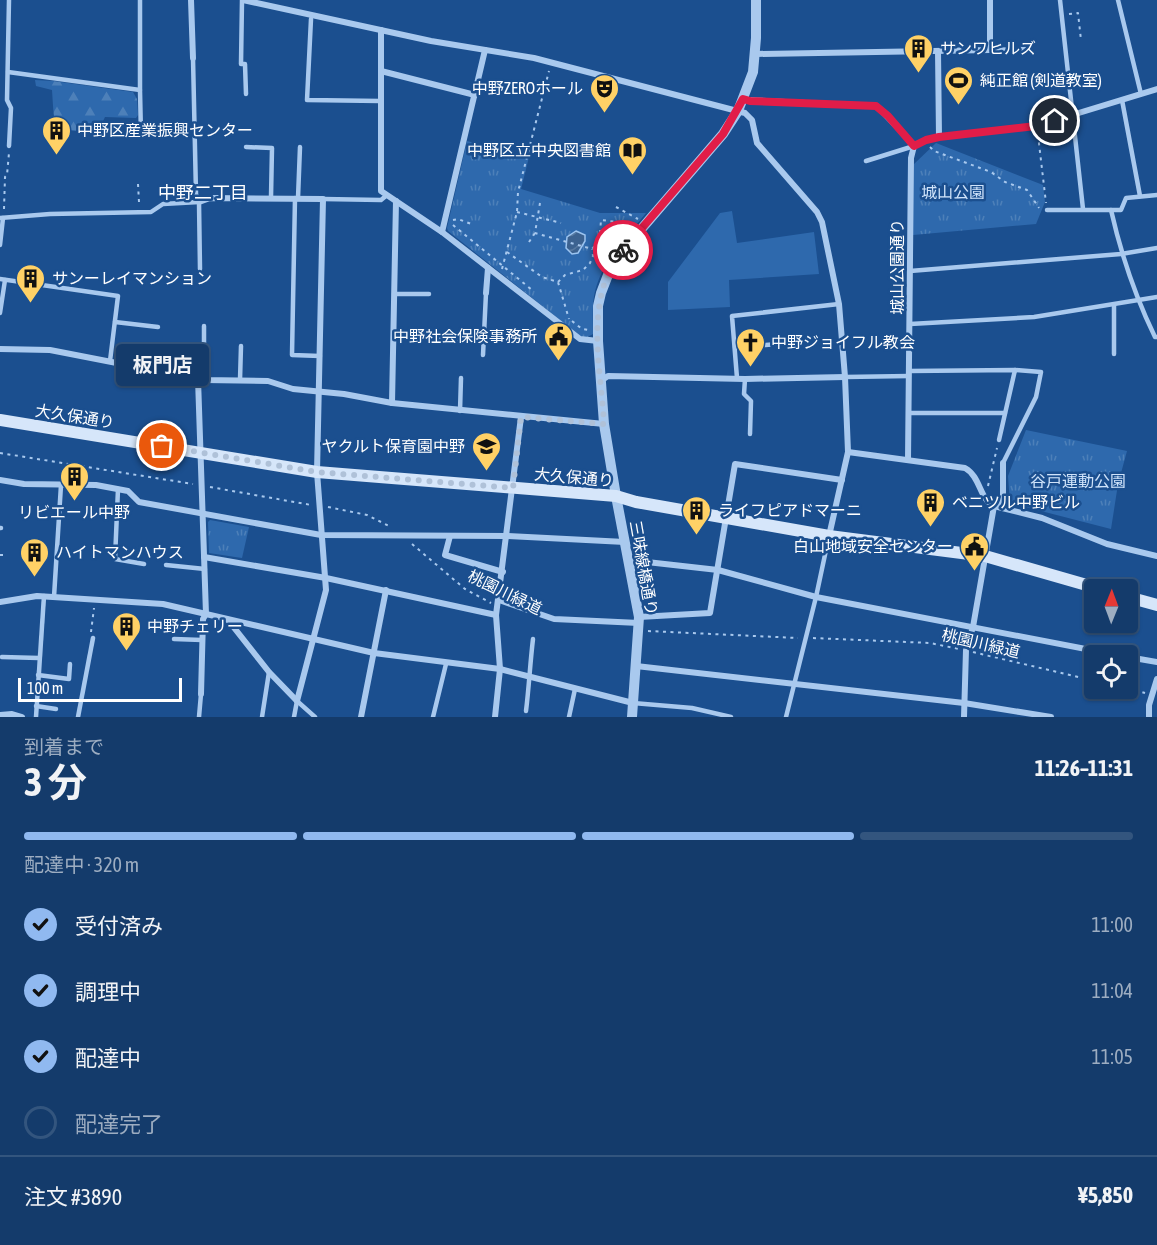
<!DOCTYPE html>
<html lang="ja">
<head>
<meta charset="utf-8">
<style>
  :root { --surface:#143b6b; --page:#214673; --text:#f1f3f6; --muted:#9dadc1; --line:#33557e; --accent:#90b9f0 }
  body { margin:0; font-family:"Asap Condensed","Noto Sans JP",sans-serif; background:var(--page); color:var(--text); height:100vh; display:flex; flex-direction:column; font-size:22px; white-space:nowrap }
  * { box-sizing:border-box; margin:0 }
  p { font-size:20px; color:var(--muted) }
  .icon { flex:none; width:33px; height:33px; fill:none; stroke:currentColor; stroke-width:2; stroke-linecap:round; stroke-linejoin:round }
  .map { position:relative; height:717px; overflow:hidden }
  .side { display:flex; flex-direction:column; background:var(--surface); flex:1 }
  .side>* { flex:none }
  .needle { width:39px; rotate:1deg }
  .buttons { position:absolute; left:1084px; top:579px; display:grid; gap:12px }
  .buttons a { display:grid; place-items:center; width:54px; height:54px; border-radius:6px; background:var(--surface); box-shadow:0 2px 4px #0004,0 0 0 2px var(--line); font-size:30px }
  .scale { position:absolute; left:18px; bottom:15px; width:164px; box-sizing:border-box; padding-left:6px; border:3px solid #fff; border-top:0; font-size:16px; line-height:21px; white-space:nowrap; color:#fff; -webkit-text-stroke:4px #1b4f8f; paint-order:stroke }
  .pin { position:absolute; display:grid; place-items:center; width:51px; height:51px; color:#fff; margin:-26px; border:3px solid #fff; border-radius:50%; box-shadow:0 2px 6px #0007 }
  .courier { position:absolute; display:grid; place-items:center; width:60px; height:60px; margin:-30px; border:4px solid #e11d48; border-radius:50%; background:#fff; color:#222; box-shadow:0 2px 8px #0007 }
  .bubble { position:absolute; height:42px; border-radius:6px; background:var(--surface); box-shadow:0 2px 4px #0004,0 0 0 2px var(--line); font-size:20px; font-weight:700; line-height:42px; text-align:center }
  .head em { font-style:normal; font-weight:700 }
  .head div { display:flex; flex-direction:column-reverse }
  .head { display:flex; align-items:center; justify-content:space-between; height:102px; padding:0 24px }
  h1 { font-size:39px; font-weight:700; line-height:45px }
  .bar { display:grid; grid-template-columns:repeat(4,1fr); gap:9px 6px; align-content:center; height:72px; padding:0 24px }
  .bar i { height:8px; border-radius:4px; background:var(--line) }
  .bar .selected { background:var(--accent) }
  .bar p { grid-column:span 4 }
  .line { display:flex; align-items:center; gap:15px; padding:0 24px; border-top:2px solid var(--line) }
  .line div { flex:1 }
  ol { padding:0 24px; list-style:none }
  li { display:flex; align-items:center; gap:18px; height:66px }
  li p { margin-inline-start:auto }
  li .icon { padding:6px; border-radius:50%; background:var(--accent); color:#111; stroke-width:4 }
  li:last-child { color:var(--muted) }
  li i { width:33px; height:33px; border:3px solid var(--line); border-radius:50% }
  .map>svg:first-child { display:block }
</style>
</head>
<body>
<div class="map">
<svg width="1157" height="717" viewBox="0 0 1157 717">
  <defs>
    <pattern id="forest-firs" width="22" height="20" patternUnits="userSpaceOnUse" patternTransform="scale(1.5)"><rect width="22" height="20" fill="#2e69ad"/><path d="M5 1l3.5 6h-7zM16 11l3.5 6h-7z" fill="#4d80b9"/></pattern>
    <pattern id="park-tufts" width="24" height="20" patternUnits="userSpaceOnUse" patternTransform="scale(1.5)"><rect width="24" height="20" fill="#2e69ad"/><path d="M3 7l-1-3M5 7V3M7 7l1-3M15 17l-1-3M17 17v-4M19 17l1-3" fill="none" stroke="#4d80b9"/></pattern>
    <pattern id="water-waves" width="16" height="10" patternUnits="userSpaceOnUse" patternTransform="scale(1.5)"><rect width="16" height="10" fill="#3c6290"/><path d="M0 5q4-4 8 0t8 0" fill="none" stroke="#597aa1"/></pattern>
  </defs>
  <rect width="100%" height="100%" fill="#1b4f8f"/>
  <path fill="#2e69ad" d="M732,211L737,243L814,232L819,274L729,280L730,307L668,310V282L720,213Z"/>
  <path fill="url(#forest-firs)" d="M35,80L53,81L133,92L137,99L138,115L136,118L105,117L100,127L86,132L59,129L56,128C53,114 53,103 52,90L36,86Z"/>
  <g fill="url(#park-tufts)">
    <path d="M467,141L529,157L521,189L600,213H646C625,239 600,263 594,296C592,309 593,322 593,334L584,339L448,231L447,228Z"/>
    <path d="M936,143L1043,185L1045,202L1036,224L913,235V165Z"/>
    <path d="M1026,430L1127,451L1118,484L1111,529L1010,503L1008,476Z"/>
    <path d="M210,520L249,527L242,558L209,553L208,522Z"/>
  </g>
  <path fill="url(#water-waves)" stroke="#9cc4f0" stroke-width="1.5" d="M576,231L585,235V241L578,253L572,254L566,248L567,237Z"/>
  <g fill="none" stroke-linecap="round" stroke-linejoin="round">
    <g stroke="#a9c9ee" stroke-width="2" stroke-dasharray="3 4.5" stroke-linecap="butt">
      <path d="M1069,14L1078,13L1081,40"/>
      <path d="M1038,135L1046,203"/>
      <path d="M930,147L934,151L991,172L1005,182L1027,190L1039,208"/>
      <path d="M138,184L139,202"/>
      <path d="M540,203L535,233L592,249L598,242L600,233L620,238"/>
      <path d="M616,207L638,219"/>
      <path d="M4,209L5,177L7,175L9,153"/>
      <path d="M517,212L561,223"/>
      <path d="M453,220L458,219L474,225"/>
      <path d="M453,225L532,290"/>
      <path d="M600,233L601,220L633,224"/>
      <path d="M529,242L535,233"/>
      <path d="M507,252L542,277L558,282L569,319"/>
      <path d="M502,269L517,212L518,192L549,71"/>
      <path d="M558,282L565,275L583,270L590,263L593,256L592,249"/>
      <path d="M572,321L582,329L588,330"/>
      <path d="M0,453L193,484"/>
      <path d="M988,486L997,448"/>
      <path d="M210,487L311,505"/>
      <path d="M328,507L367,515L391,527"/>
      <path d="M412,544L465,589L491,603"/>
      <path d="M0,555H3"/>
      <path d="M648,631L798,638"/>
      <path d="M91,632L94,608"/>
      <path d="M813,638L930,643L959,649"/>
      <path d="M973,652L1095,681"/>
      <path d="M1128,688L1145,693"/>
    </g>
    <g stroke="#a9c9ee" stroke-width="4.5">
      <path d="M9,0L7,100L11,108L9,146"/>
      <path d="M140,0V90"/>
      <path d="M242,0L241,64H245L246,94"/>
      <path d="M1060,0L1083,209"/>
      <path d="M1118,0L1141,94"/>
      <path d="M311,19L307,100L380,101"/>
      <path d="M990,50L1028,49"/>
      <path d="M193,58L196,194L199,202L200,269"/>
      <path d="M8,72L140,90L141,135"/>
      <path d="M744,99L876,106L914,146L866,161"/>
      <path d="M1122,100L1140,196"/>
      <path d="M246,147L272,148L271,197"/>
      <path d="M295,198L292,355L320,356"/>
      <path d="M298,198L300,147"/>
      <path d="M323,199L381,200L387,195"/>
      <path d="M1047,210H1121L1126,198L1157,195"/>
      <path d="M1111,210C1121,254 1135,296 1155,337H1157"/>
      <path d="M0,218L50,214L151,212L163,204L199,202"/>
      <path d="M0,245L3,218"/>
      <path d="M910,271L1121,254L1157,248"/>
      <path d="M0,279L118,296L110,361"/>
      <path d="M394,294H429"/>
      <path d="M1114,305V354"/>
      <path d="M0,313L5,280"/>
      <path d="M115,322L158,327"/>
      <path d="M910,324L1034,317L1157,297"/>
      <path d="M394,335L480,342"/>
      <path d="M735,347L779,344"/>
      <path d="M483,355L486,293"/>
      <path d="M909,371L1015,370L1041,372L1036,397L1003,463"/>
      <path d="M845,377L909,376"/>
      <path d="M737,378L732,316L839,304"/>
      <path d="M745,379L744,394L751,401L750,434"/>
      <path d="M204,380V326"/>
      <path d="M240,380L241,346"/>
      <path d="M460,411L461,378"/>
      <path d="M909,413H1005"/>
      <path d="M999,440L1015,370"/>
      <path d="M118,489L115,559L144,564"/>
      <path d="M0,528H1"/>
      <path d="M166,565L205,569"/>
      <path d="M54,597L61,485"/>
      <path d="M174,639L202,640"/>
      <path d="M2,657L39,658"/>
      <path d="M38,675L69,679L70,664"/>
      <path d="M297,701L315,717"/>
      <path d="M633,703L692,708L731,717"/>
      <path d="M36,706L56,709"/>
      <path d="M526,711C529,687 530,664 533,639"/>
      <path d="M36,717L44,596"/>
      <path d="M78,717L93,638"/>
      <path d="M199,717L201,694"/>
      <path d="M262,717L269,672"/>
      <path d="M294,717L297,701"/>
      <path d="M433,717L446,664"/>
      <path d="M569,717L575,689"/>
      <path d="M786,717L816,597L829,536"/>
    </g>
    <g stroke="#a9c9ee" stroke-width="6">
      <path d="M191,0L193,58"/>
      <path d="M243,0L431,41L534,58L745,113L752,120L757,143L817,212L822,222L839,304L845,377L848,452L829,536"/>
      <path d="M381,30V191L442,232L580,339L598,341"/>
      <path d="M938,51L939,137"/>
      <path d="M755,54L990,50V0"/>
      <path d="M381,71L475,95"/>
      <path d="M199,202L210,198L323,199L317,472L326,590L297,701"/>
      <path d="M442,232L485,50"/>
      <path d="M486,293L488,268"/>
      <path d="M0,349L50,350L204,380L268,381L293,389L344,394L392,403L604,424"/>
      <path d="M198,379L206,614L203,619L201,694"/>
      <path d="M602,380L608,376L745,379L845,377"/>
      <path d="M392,403L396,201"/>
      <path d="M848,452L965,468C981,477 979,499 994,506L1042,518L1107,544L1157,556"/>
      <path d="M908,460L911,158L914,146L926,140L939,137L1036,126L1157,89"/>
      <path d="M0,480L24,484L96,485L128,491L139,502L321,535L507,536L625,542"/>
      <path d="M450,536L445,555L503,572"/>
      <path d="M204,557L326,578L496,615"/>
      <path d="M629,560L718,570L816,597L1122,656"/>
      <path d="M499,600L554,619L639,623"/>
      <path d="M0,602L37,596L163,604L374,653L500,669L633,703"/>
      <path d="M639,617L710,613L735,464L842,480"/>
      <path d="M228,620L269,672L297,701"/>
      <path d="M1128,657L1157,662"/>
      <path d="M636,666L964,703L1051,717"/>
      <path d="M0,715L12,714L22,717"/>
      <path d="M361,717L386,590"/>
      <path d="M495,717L500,669L496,615L521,417"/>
      <path d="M964,717L966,650L973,627L994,506L1000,504L1003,499V463"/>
      <path d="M1149,717V705L1157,679"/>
    </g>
    <path stroke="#a9c9ee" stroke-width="10" d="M632,717L639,617L616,496L604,424L598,341V306L601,293L613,262L723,134L738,111L753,72L756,38V0"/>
    <g stroke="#d6e6fa" stroke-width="12">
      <path d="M0,420L317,472L616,496L636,502L829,536L985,556L1104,590"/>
      <path d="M1128,597L1157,605"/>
    </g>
  </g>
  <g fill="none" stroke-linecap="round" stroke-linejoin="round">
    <path stroke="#afc1d8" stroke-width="6" stroke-dasharray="0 10.8" d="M162,446L317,472L513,488L521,417L604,424C601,367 583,297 623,250"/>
    <path stroke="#e11d48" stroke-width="8" d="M623,250L723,134L743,99L750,101L876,106L888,116L914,146L926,140L939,137L1036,126L1055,121"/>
  </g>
  <defs>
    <symbol id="building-pin" viewBox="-11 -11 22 30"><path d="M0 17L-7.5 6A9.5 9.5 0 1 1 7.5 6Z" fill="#ffd166" stroke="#1b4f8f"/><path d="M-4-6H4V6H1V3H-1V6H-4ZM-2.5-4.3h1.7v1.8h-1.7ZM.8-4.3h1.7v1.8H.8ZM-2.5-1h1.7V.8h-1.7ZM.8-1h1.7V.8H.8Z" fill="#111"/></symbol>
    <symbol id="stadium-pin" viewBox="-11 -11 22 30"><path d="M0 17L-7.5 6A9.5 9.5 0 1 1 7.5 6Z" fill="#ffd166" stroke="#1b4f8f"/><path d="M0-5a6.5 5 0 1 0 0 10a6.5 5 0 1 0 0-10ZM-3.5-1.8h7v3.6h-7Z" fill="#111"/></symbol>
    <symbol id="theatre-pin" viewBox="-11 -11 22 30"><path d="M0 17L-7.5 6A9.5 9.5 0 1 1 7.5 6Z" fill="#ffd166" stroke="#1b4f8f"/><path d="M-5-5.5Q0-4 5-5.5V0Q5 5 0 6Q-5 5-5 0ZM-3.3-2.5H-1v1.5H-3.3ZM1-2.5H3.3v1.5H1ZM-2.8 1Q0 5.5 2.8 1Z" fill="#111"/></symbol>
    <symbol id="library-pin" viewBox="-11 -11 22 30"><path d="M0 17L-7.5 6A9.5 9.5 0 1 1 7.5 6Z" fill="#ffd166" stroke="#1b4f8f"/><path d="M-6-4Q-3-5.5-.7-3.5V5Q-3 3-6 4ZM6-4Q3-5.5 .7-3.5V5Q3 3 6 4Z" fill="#111"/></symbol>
    <symbol id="civic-pin" viewBox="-11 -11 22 30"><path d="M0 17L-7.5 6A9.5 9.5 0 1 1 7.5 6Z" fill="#ffd166" stroke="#1b4f8f"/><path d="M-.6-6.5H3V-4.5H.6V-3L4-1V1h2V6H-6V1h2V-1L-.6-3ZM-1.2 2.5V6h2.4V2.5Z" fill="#111"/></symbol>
    <symbol id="church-pin" viewBox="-11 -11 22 30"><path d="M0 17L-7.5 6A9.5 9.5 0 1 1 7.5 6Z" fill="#ffd166" stroke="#1b4f8f"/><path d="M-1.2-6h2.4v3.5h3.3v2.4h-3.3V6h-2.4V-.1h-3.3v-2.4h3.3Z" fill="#111"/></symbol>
    <symbol id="school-pin" viewBox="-11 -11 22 30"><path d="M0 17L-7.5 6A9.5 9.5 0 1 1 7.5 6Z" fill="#ffd166" stroke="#1b4f8f"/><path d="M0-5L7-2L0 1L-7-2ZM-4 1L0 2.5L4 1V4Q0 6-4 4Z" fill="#111"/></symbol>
  </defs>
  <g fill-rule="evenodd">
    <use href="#building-pin" x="902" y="32" width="33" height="45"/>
    <use href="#stadium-pin" x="942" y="64" width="33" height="45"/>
    <use href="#theatre-pin" x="588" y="72" width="33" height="45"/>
    <use href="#building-pin" x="40" y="114" width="33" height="45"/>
    <use href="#library-pin" x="616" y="134" width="33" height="45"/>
    <use href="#building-pin" x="14" y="262" width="33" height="45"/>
    <use href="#civic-pin" x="542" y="320" width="33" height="45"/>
    <use href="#church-pin" x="734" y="326" width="33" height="45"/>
    <use href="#school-pin" x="470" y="430" width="33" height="45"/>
    <use href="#building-pin" x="58" y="460" width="33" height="45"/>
    <use href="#building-pin" x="914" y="486" width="33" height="45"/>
    <use href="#building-pin" x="680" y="494" width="33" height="45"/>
    <use href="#civic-pin" x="958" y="530" width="33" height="45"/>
    <use href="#building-pin" x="18" y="536" width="33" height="45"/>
    <use href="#building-pin" x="110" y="610" width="33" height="45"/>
  </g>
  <g text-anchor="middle" stroke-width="5" stroke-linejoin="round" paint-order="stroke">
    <g font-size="16" fill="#fff" stroke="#1b4f8f" text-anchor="start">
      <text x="940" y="54">サンワヒルズ</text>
      <text x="980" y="86">純正館 (剣道教室)</text>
      <text x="583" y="94" text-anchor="end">中野ZEROホール</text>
      <text x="77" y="136">中野区産業振興センター</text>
      <text x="611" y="156" text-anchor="end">中野区立中央図書館</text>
      <text x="52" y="284">サンーレイマンション</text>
      <text x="537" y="342" text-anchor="end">中野社会保険事務所</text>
      <text x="771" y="348">中野ジョイフル教会</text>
      <text x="465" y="452" text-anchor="end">ヤクルト保育園中野</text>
      <text x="952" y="508">ベニツル中野ビル</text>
      <text x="718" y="516">ライフピアドマーニ</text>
      <text x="74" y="518" text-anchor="middle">リビエール中野</text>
      <text x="953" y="552" text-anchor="end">白山地域安全センター</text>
      <text x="56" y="558">ハイトマンハウス</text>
      <text x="147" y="632">中野チェリー</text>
    </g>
    <g font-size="16" fill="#cfe3fa" stroke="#1b4f8f">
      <text x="953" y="198">城山公園</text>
      <text x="1078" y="487">谷戸運動公園</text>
    </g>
    <g font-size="16" fill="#fff" stroke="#1b4f8f">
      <text transform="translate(897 267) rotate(-90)" y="6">城山公園通り</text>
      <text transform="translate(75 416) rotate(9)" y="6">大久保通り</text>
      <text transform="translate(574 477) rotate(5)" y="6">大久保通り</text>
      <text transform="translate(644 568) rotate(80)" y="6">三味線橋通り</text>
      <text transform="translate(505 592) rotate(26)" y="6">桃園川緑道</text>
      <text transform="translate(981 643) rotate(13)" y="6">桃園川緑道</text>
    </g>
    <g font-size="18" fill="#fff" stroke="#1b4f8f">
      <text x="203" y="199">中野二丁目</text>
    </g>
  </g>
</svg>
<div class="buttons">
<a><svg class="needle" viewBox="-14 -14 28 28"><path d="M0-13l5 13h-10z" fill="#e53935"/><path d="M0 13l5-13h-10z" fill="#9dadc1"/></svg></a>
<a><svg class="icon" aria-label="locate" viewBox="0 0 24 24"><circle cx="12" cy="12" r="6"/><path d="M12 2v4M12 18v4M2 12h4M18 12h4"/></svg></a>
</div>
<div class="scale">100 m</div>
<div class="pin" style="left:162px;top:446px;background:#ea580c"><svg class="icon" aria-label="bag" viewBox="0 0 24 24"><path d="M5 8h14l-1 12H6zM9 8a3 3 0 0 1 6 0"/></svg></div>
<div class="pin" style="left:1055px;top:121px;background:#1f2937"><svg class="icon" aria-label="home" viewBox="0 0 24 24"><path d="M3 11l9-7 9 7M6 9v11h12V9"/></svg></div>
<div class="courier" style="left:623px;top:250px"><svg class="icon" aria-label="bike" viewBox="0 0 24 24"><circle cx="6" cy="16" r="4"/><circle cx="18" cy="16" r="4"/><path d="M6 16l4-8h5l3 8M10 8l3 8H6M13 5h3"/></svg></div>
<div class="bubble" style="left:116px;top:344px;width:93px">板門店</div>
</div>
<section class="side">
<div class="head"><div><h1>3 分</h1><p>到着まで</p></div><em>11:26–11:31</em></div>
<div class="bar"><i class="selected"></i><i class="selected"></i><i class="selected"></i><i></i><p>配達中 · 320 m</p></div>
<ol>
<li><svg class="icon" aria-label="check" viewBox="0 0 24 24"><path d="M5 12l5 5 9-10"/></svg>受付済み<p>11:00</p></li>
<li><svg class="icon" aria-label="check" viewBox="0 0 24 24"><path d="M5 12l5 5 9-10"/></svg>調理中<p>11:04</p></li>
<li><svg class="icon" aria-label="check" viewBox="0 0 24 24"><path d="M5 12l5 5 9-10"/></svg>配達中<p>11:05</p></li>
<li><i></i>配達完了</li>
</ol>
<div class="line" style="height:78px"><div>注文 #3890</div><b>¥5,850</b></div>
</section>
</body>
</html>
